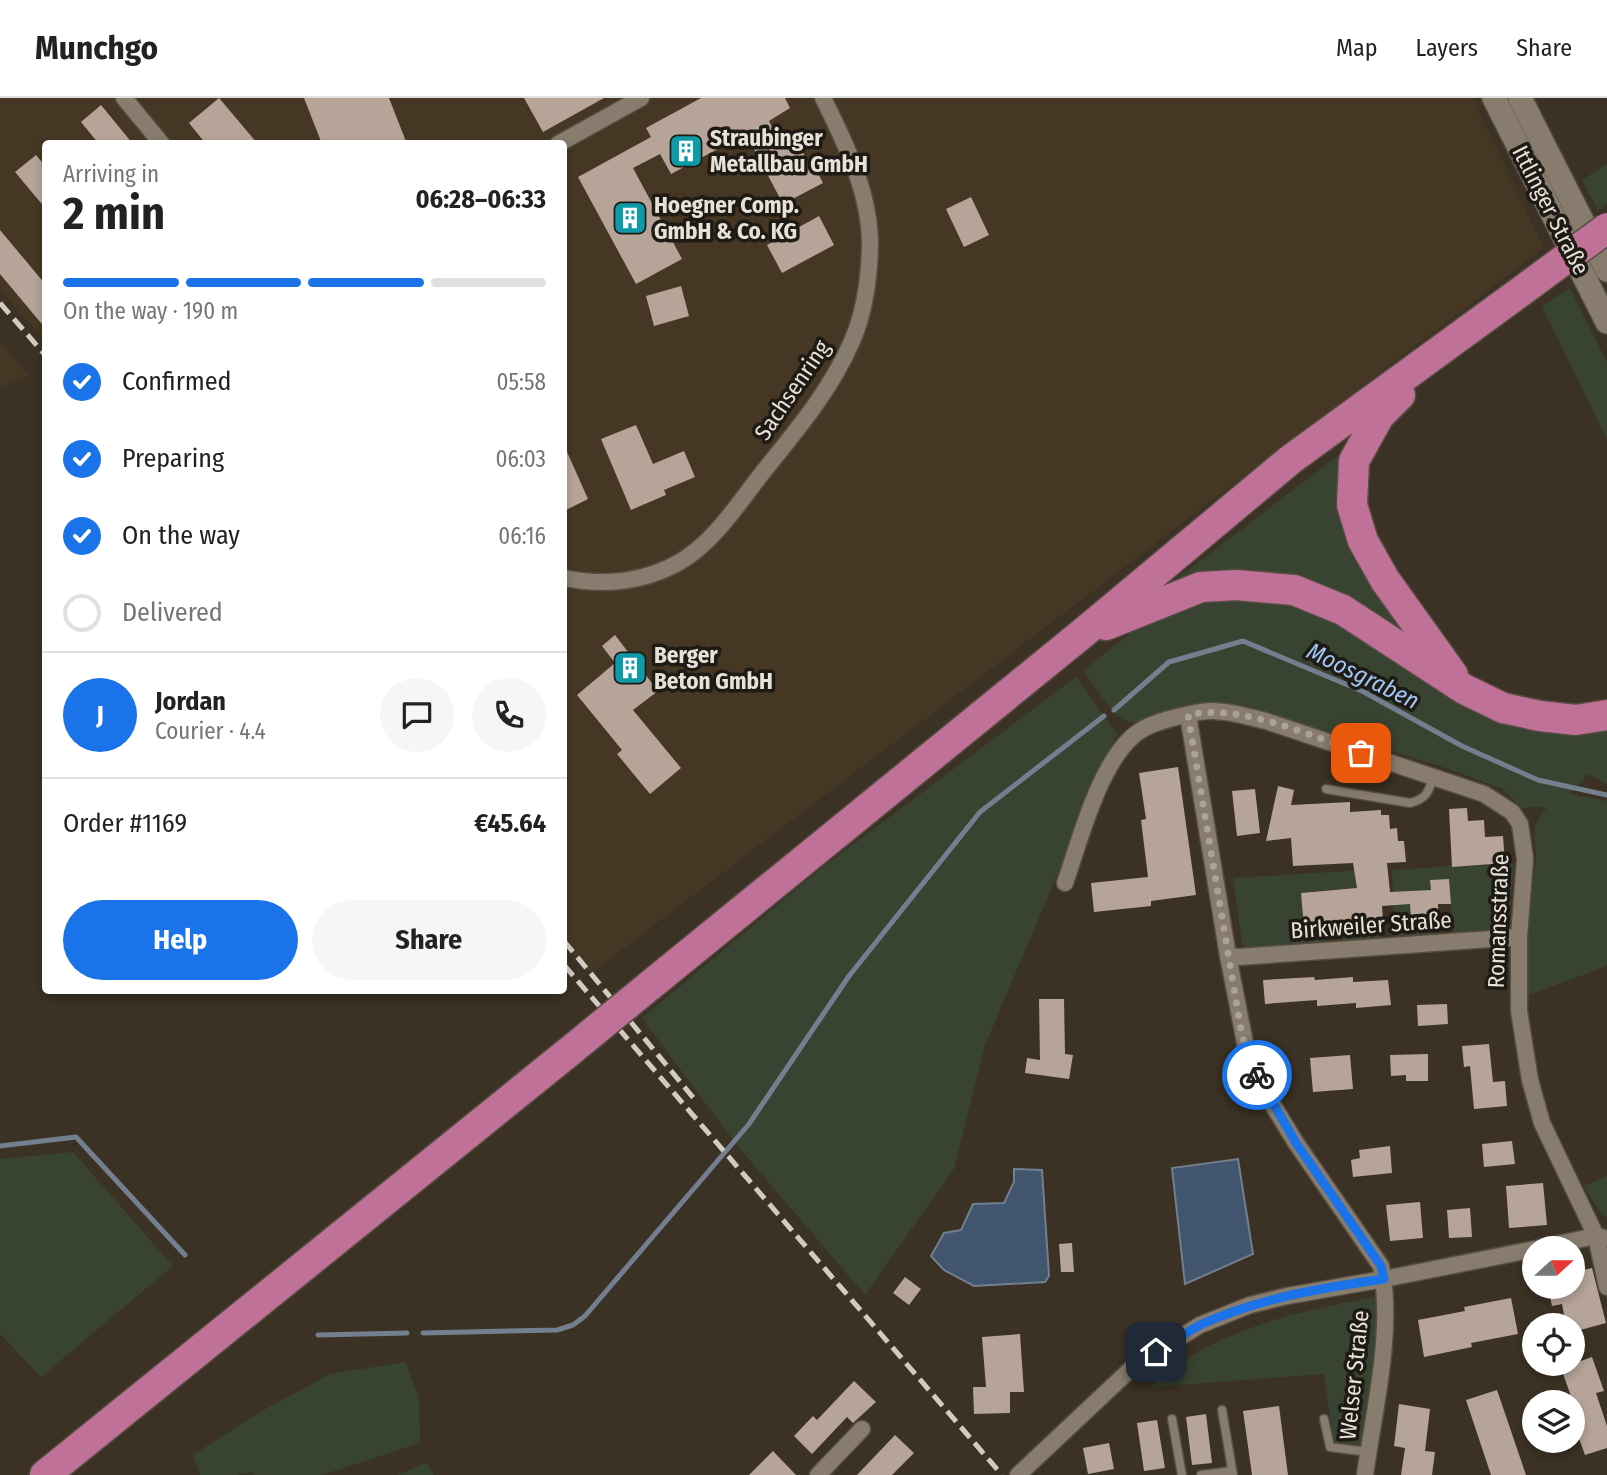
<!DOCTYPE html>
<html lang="en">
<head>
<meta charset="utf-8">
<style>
  :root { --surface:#fff; --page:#f6f6f6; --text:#222; --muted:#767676; --line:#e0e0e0; --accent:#1a73e8 }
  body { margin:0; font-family:"Fira Sans Condensed",sans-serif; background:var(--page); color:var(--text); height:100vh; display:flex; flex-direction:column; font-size:26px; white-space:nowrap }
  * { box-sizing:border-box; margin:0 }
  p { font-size:23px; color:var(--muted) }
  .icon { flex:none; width:38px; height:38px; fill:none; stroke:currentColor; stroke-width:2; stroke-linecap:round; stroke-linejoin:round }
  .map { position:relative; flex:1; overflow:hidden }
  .panel { position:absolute; left:42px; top:42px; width:525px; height:854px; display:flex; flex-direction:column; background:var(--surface); border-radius:7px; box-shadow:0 4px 10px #0003 }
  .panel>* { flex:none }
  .needle { width:46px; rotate:69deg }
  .tools { position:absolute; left:1522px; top:1138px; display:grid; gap:14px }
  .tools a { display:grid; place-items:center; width:63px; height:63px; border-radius:50%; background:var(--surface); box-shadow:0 4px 10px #0003; font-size:35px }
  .pin { position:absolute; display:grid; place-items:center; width:60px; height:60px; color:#fff; margin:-30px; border-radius:14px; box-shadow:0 4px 10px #0006 }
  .courier { position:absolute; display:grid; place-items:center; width:70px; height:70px; margin:-35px; border:5px solid #1a73e8; border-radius:50%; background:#fff; color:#222; box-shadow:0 2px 9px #0007 }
  .head em { font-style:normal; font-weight:700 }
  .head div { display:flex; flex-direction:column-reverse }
  .head { display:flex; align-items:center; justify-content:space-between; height:119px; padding:0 21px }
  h1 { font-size:46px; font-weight:700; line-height:52px }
  .bar { display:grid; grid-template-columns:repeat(4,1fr); gap:10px 7px; align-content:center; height:84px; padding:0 21px }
  .bar i { height:9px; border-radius:5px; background:var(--line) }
  .bar .active { background:var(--accent) }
  .bar p { grid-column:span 4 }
  .line { display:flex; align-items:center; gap:18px; padding:0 21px; border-top:2px solid var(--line) }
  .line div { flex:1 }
  .round { display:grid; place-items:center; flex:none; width:74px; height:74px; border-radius:37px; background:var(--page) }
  ol { padding:0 21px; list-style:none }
  li { display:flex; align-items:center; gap:21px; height:77px }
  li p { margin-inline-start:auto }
  li .icon { padding:7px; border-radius:50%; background:var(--accent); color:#fff; stroke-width:4 }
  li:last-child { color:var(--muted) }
  li i { width:38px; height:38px; border:4px solid var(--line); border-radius:50% }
  .cta { display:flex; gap:14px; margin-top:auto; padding:14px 21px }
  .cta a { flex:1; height:80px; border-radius:42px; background:var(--accent); color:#fff; font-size:28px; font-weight:700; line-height:80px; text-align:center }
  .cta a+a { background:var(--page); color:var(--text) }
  header { display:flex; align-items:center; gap:42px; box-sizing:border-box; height:98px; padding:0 35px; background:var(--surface); border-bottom:2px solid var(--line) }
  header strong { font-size:33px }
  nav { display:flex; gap:38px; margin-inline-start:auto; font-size:24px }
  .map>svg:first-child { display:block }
</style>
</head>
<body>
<header>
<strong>Munchgo</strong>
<nav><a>Map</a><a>Layers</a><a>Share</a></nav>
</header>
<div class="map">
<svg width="1607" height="1377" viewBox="0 0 1607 1377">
  <rect width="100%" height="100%" fill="#3b3124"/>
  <g fill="#453723">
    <path d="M0,0H1472L1544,150L590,876L564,845V46H46L45,244L0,191Z"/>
    <path d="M0,244L29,278L0,290Z"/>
  </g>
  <g fill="#394332">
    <path d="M1607,66V105L1598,112L1582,82Z"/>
    <path d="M1570,190L1607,264V342L1542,208Z"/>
    <path d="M1352,347L1339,381L1416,542L1351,506L1162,492Z"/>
    <path d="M1220,497L1293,506L1335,526L1384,556L1607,629V686L1588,676L1570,696L1607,703V868L1526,898V838L1536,758L1534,729L1546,710L1534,708L1522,711L1503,691L1449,671L1242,607C1220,606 1198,604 1177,610C1161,614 1137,632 1121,620C1109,611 1093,586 1083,573L1149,520Z"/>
    <path d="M1076,579L1117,636L985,947L954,1071L865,1197L739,1050L642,920L823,769Z"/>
    <path d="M1505,765L1514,766L1509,825L1506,830L1500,833L1453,837L1449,782L1430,783L1431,792L1410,793L1412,834L1436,832V838L1395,841L1392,772Z"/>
    <path d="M1380,771V788L1352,791L1380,822L1381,842L1343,844L1339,794L1328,792L1301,795L1328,827L1329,845L1245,850L1242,845L1233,780Z"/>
    <path d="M73,1054L173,1168L41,1279L0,1236V1061Z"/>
    <path d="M1607,1078V1120L1597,1111L1584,1088Z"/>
    <path d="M1381,1198L1382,1229L1364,1351L1334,1347L1324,1276L1151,1289C1169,1276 1188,1258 1209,1248C1263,1220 1322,1209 1381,1198Z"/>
    <path d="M405,1264L419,1299L420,1345L322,1377H255L251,1374L236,1377H200L193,1357L260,1314L330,1276Z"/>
    <path d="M426,1365L434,1377H397Z"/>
  </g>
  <g fill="#41556e" stroke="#737f8e" stroke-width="2">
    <path d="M1238,1061L1253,1156L1185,1186L1172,1070Z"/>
    <path d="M1014,1071L1042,1072L1049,1178L1045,1184L974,1188L944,1172L931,1158L944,1135L961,1132L973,1106L1004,1105L1014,1084Z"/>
  </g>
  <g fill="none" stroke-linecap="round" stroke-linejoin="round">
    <g stroke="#737f8e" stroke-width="5">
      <path d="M1114,612L1169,564L1243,543L1362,593L1462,648L1538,682L1607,697"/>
      <path d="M0,1048L76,1039L185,1157"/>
      <path d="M423,1235L557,1232L573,1227L585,1218L749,1026L849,878L980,714L1104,618"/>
      <path d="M318,1237L407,1235"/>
    </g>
  </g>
  <g fill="#b6a499">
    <path d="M219,0L258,46H206L189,25Z"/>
    <path d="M304,0H389L407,46H322Z"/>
    <path d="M524,0H604L543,34Z"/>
    <path d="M701,0H785L790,10L769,23L782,49L796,42L813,73L816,71L823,85L783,106L746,36L671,76L660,56L633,70L682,161L636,186L578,79L651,39L646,30Z"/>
    <path d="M101,7L133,46H99L81,24Z"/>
    <path d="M36,57L46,69V111L15,74Z"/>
    <path d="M971,99L989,137L964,149L946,111Z"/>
    <path d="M819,118L834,147L782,175L767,147Z"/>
    <path d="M0,132L46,187V231L0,176Z"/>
    <path d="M681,188L689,218L654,228L646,198Z"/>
    <path d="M636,327L653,366L684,353L695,379L664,392L666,397L631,412L601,341Z"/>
    <path d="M564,347L588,401L564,413Z"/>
    <path d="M615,537L658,593L633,612L681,670L650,696L617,656L622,652L577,597L615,565L602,548Z"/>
    <path d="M1178,669L1196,797L1151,803V808L1094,814L1091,785L1148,779L1141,722L1146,721L1139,675Z"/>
    <path d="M1278,688L1294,692L1291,707L1350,704V714L1381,712V717H1389L1390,731L1397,730L1398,743H1404L1406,764L1387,765L1390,794L1431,792L1430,782L1449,781L1451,806H1438L1439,832L1412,834L1410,806L1382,808L1383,822L1304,829L1301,795L1357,790L1353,765L1293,768L1291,740L1266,743Z"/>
    <path d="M1255,691L1260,735L1237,738L1232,693Z"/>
    <path d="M1467,710L1468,723L1484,722L1485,739L1503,738L1505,765L1452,769L1449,711Z"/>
    <path d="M1314,879L1315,882L1353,879V884L1388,882L1391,907L1356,910V905L1317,908V902L1265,906L1263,882Z"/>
    <path d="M1039,901H1064L1065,956L1073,957L1069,981L1025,975L1027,960L1040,962Z"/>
    <path d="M1447,906L1448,926L1418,928L1417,907Z"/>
    <path d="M1489,946L1493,984L1505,983L1507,1008L1474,1011L1470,968L1464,969L1462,948Z"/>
    <path d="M1428,956V983H1406V977L1391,978L1390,957Z"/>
    <path d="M1350,957L1353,991L1313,994L1310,960Z"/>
    <path d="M1512,1043L1515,1066L1484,1069L1482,1046Z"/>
    <path d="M1390,1048L1392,1075L1353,1079L1351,1062L1360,1060L1359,1052Z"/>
    <path d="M1543,1085L1547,1127L1509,1130L1506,1088Z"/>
    <path d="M1420,1104L1423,1140L1390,1143L1386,1107Z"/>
    <path d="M1470,1110L1472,1139L1449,1140L1447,1112Z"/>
    <path d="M1072,1145L1074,1174H1061L1059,1146Z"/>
    <path d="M1592,1170L1606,1225L1573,1234V1227H1566L1562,1206L1552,1208L1548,1188H1573V1174Z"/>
    <path d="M905,1179L921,1191L909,1207L893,1195Z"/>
    <path d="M1511,1200L1518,1236L1471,1245L1472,1249L1424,1259L1418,1222L1465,1213L1464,1209Z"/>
    <path d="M1020,1236L1024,1294H1010V1315L974,1316L973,1289H986L982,1239Z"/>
    <path d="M1592,1259L1604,1293L1596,1295L1607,1328V1350L1585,1357L1573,1324V1304L1561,1270Z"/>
    <path d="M854,1283L876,1304L853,1325L847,1319L812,1356L794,1338L813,1318L817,1322Z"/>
    <path d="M1497,1292L1511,1333L1526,1377H1491L1466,1302Z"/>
    <path d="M1399,1306L1430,1311L1425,1353L1435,1354L1432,1377H1401L1405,1350L1394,1348Z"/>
    <path d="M1279,1308L1288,1377H1252L1243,1313Z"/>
    <path d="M1206,1316L1212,1365L1192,1367L1186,1319Z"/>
    <path d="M1157,1322L1165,1370L1144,1373L1137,1325Z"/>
    <path d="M895,1337L914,1355L892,1377H857Z"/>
    <path d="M1109,1345L1114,1371L1088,1376L1083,1350Z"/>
    <path d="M773,1353L796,1377H749Z"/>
  </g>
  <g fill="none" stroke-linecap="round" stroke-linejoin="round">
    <defs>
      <g id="lane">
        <path d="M1326,691L1410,705C1426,701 1429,694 1433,679"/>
        <path d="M1222,1312L1233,1377"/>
        <path d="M1172,1321L1182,1377"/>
        <path d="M1324,1321L1330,1349L1368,1354"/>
        <path d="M1201,1377L1232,1373"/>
      </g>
      <g id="street">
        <path d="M124,0L162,46"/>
        <path d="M558,46L641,0"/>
        <path d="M564,480C603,488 640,485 676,466C712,447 738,406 763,374C796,333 831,292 852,243C864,216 869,180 870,150C871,97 846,46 823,0"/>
        <path d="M1188,617L1228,858L1248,960L1263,991L1296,1045L1381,1168C1394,1234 1374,1311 1365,1377"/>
        <path d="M1065,785C1080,742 1098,670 1132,639C1145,627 1164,622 1181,618C1191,616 1202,612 1213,613C1231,613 1248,619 1266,623L1484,696L1512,714L1520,726L1525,761L1519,839V913L1530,982L1542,1025L1596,1138L1607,1189"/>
        <path d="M1228,858L1239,859L1519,839"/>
        <path d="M1539,1150L1596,1138L1605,1140"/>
        <path d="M818,1377L862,1331"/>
        <path d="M1018,1377L1134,1268L1200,1227L1250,1207L1287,1198L1384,1181L1535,1151"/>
      </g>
      <g id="secondary">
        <path d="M1494,0L1607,224"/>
        <path d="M1520,0L1607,172"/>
      </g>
      <g id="highway">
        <path d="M1400,297L1379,318L1354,363L1352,407L1363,443L1385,482L1453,577"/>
        <path d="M1106,527L1201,489L1236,487L1294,492L1343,512L1464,591L1503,610L1540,618L1576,622L1607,617"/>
        <path d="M648,889L1083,535L1290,362L1531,186"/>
        <path d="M45,1377L570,953"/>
      </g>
    </defs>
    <use href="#lane" stroke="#554d41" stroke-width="11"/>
    <use href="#street" stroke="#554d41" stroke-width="19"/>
    <use href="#secondary" stroke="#554d41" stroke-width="26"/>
    <use href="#highway" stroke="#554d41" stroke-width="33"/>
    <use href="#lane" stroke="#877c6d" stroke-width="8"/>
    <use href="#street" stroke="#877c6d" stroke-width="16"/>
    <use href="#secondary" stroke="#877c6d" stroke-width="23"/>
    <use href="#highway" stroke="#bf7197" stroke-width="30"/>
    <g stroke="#d1cbc1" stroke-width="5" stroke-dasharray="14 7" stroke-linecap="butt">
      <path d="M0,205L46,258"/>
      <path d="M564,843L696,1003"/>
      <path d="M564,867L1002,1377"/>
    </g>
    <defs>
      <g id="highway-bridge">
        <path d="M1531,186L1607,130"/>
        <path d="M570,953L648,889"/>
      </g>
    </defs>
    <use href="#highway-bridge" stroke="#554d41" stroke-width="33" stroke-linecap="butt"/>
    <use href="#highway-bridge" stroke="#bf7197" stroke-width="30"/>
  </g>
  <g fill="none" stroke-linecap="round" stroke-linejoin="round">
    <path stroke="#aba399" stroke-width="7" stroke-dasharray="0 12.6" d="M1257,977L1248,960L1241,932L1188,617C1240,605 1311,638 1361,655"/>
    <path stroke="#1a73e8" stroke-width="9" d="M1156,1254C1171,1245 1186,1234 1202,1226C1260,1200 1321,1190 1384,1181L1381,1168L1296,1045L1257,977"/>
  </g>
  <defs>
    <symbol id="building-square" viewBox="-11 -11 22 22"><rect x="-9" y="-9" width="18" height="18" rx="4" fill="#0f9aa8" stroke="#1e1a14"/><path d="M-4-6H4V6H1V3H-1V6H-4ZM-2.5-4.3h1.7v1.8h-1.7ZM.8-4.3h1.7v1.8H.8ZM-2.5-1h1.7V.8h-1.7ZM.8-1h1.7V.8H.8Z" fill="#fff"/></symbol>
  </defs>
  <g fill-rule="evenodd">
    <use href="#building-square" x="667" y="34" width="38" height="38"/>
    <use href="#building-square" x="611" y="101" width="38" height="38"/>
    <use href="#building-square" x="611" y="551" width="38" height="38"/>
  </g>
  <g text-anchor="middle" stroke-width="7" stroke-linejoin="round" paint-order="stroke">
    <g font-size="23" font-weight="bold" fill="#e7e1d8" stroke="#1e1a14" text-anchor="start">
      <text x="710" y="48">Straubinger<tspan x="710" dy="26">Metallbau GmbH</tspan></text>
      <text x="654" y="115">Hoegner Comp.<tspan x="654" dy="26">GmbH &amp; Co. KG</tspan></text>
      <text x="654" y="565">Berger<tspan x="654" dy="26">Beton GmbH</tspan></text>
    </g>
    <g font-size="23" fill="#e7e1d8" stroke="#1e1a14">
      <text transform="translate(1551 112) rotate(63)" y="8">Ittlinger Straße</text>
      <text transform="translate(792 292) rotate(-56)" y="8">Sachsenring</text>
      <text transform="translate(1498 823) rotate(-88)" y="8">Romansstraße</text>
      <text transform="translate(1371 827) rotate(-4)" y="8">Birkweiler Straße</text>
      <text transform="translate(1354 1277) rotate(-84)" y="8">Welser Straße</text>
    </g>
    <g font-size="24" font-style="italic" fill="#a0c6f5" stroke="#1e1a14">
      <text transform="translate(1363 578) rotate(26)" y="8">Moosgraben</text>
    </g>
  </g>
</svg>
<div class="tools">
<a><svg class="needle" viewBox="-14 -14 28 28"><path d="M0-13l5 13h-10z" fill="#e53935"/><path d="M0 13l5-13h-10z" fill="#767676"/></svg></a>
<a><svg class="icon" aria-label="locate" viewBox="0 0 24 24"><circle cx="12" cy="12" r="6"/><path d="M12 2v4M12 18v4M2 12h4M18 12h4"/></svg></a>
<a><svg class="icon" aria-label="layers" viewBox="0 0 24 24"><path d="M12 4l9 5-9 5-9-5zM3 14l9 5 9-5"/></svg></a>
</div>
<div class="pin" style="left:1361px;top:655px;background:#ea580c"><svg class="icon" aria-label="bag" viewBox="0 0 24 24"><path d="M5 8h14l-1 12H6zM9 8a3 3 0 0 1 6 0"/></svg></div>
<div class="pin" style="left:1156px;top:1254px;background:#1f2937"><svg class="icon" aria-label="home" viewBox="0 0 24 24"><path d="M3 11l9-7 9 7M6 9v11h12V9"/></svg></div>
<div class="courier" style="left:1257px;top:977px"><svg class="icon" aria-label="bike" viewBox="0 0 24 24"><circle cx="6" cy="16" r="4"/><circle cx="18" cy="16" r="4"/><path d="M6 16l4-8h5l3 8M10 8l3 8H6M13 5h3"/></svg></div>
<section class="panel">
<div class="head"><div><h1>2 min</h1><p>Arriving in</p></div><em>06:28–06:33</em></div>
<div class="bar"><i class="active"></i><i class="active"></i><i class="active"></i><i></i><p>On the way · 190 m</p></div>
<ol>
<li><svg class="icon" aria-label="check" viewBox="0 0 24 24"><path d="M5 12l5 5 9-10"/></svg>Confirmed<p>05:58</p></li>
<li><svg class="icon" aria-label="check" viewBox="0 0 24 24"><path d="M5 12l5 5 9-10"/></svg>Preparing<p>06:03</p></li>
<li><svg class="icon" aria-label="check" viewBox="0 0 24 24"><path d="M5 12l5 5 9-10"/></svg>On the way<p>06:16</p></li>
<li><i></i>Delivered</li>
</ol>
<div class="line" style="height:126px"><b class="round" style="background:var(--accent);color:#fff">J</b><div><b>Jordan</b><p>Courier · 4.4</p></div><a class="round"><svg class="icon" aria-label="chat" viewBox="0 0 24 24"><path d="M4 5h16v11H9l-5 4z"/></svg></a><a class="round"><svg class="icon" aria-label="phone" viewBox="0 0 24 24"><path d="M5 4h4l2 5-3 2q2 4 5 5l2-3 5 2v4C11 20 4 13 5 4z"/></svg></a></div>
<div class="line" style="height:91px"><div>Order #1169</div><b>€45.64</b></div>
<div class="cta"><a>Help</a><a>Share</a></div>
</section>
</div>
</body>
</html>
